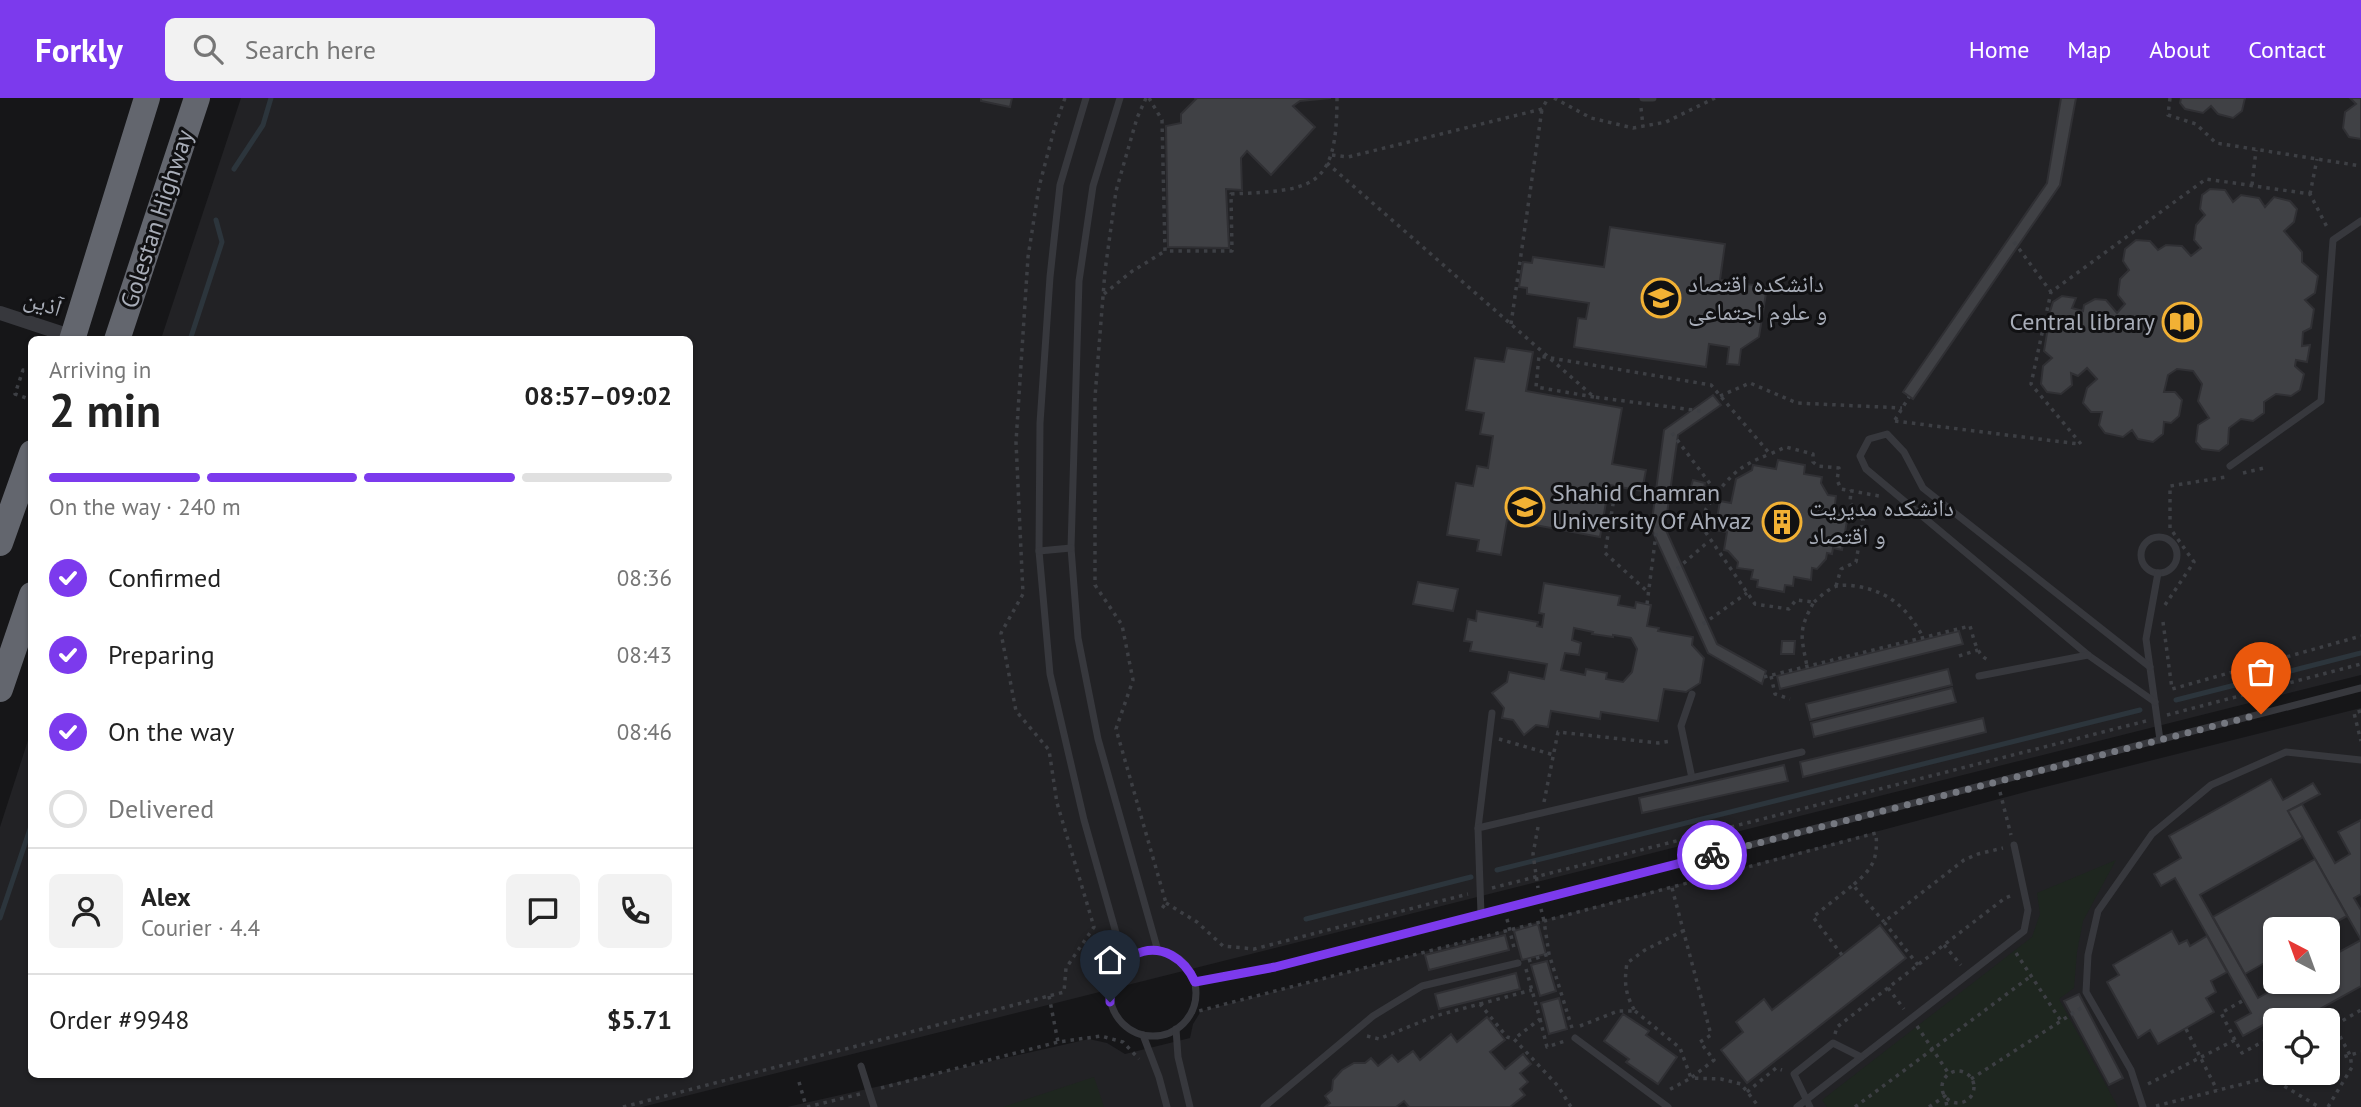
<!DOCTYPE html>
<html lang="en">
<head>
<meta charset="utf-8">
<style>
  :root { --surface:#fff; --page:#f2f2f2; --text:#222; --muted:#767676; --line:#e0e0e0; --accent:#7c3aed }
  body { margin:0; font-family:"PT Sans","Noto Naskh Arabic",sans-serif; background:var(--page); color:var(--text); height:100vh; display:flex; flex-direction:column; font-size:26px; white-space:nowrap }
  * { box-sizing:border-box; margin:0 }
  p { font-size:23px; color:var(--muted) }
  .icon { flex:none; width:38px; height:38px; fill:none; stroke:currentColor; stroke-width:2; stroke-linecap:round; stroke-linejoin:round }
  .map { position:relative; flex:1; overflow:hidden }
  .panel { position:absolute; left:28px; top:238px; width:665px; height:742px; display:flex; flex-direction:column; background:var(--surface); border-radius:10px; box-shadow:0 2px 5px #0004 }
  .panel>* { flex:none }
  .needle { width:46px; rotate:319deg }
  .controls { position:absolute; left:2263px; top:819px; display:grid; gap:14px }
  .controls a { display:grid; place-items:center; width:77px; height:77px; border-radius:10px; background:var(--surface); box-shadow:0 2px 5px #0004; font-size:35px }
  .pin { position:absolute; display:grid; place-items:center; width:60px; height:60px; color:#fff; margin:-72px -30px; border-radius:50% 50% 50% 0; rotate:-45deg; box-shadow:0 0 7px #0007 }
  .pin .icon { rotate:45deg }
  .courier { position:absolute; display:grid; place-items:center; width:70px; height:70px; margin:-35px; border:5px solid #7c3aed; border-radius:50%; background:#fff; color:#222; box-shadow:0 2px 9px #0007 }
  .overview em { font-style:normal; font-weight:700 }
  .overview div { display:flex; flex-direction:column-reverse }
  .overview { display:flex; align-items:center; justify-content:space-between; height:119px; padding:0 21px }
  h1 { font-size:46px; font-weight:700; line-height:52px }
  .bar { display:grid; grid-template-columns:repeat(4,1fr); gap:10px 7px; align-content:center; height:84px; padding:0 21px }
  .bar i { height:9px; border-radius:5px; background:var(--line) }
  .bar .active { background:var(--accent) }
  .bar p { grid-column:span 4 }
  .line { display:flex; align-items:center; gap:18px; padding:0 21px; border-top:2px solid var(--line) }
  .line div { flex:1 }
  .round { display:grid; place-items:center; flex:none; width:74px; height:74px; border-radius:10px; background:var(--page) }
  ol { padding:0 21px; list-style:none }
  li { display:flex; align-items:center; gap:21px; height:77px }
  li p { margin-inline-start:auto }
  li .icon { padding:7px; border-radius:50%; background:var(--accent); color:#fff; stroke-width:4 }
  li:last-child { color:var(--muted) }
  li i { width:38px; height:38px; border:4px solid var(--line); border-radius:50% }
  header { display:flex; align-items:center; gap:42px; box-sizing:border-box; height:98px; padding:0 35px; background:var(--accent); color:#fff }
  header strong { font-size:33px }
  nav { display:flex; gap:38px; margin-inline-start:auto; font-size:24px }
  .search { width:490px; height:63px; background:var(--page); display:flex; align-items:center; gap:18px; box-sizing:border-box; padding:0 24px; border-radius:10px; color:var(--muted); font-size:26px }
  .map>svg:first-child { display:block }
</style>
</head>
<body>
<header>
<strong>Forkly</strong>
<div class="search"><svg class="icon" aria-label="search" viewBox="0 0 24 24"><circle cx="10" cy="10" r="6"/><path d="M15 15l6 6"/></svg>Search here</div>
<nav><a>Home</a><a>Map</a><a>About</a><a>Contact</a></nav>
</header>
<div class="map">
<svg width="2361" height="1009" viewBox="0 0 2361 1009">
  <rect width="100%" height="100%" fill="#161618"/>
  <g fill="#222225" fill-rule="evenodd">
    <path d="M241,0H2361V577L642,1009H0V729L31,633L32,976H690V242L161,241Z"/>
    <path d="M2361,610V1009H787L1089,941L1107,945L1125,956L1190,940L1193,926L1201,913L2029,693ZM2275,831H2328V884H2275ZM2275,922H2328V975H2275Z"/>
  </g>
  <g fill="#1e261f">
    <path d="M2116,762L2083,823L2077,854L2074,890L2059,901L2118,1009H1827L1822,1002L2032,839L2040,816L2037,795Z"/>
    <path d="M1094,979L1104,1009H1003Z"/>
  </g>
  <g fill="none" stroke-linecap="round" stroke-linejoin="round">
    <g stroke="#2c353c" stroke-width="5">
      <path d="M234,71L263,27L271,0"/>
      <path d="M190,242L222,144L216,122"/>
      <path d="M2176,602L2361,555"/>
      <path d="M1497,772L2140,612"/>
      <path d="M0,820L32,725"/>
      <path d="M1306,821L1471,779"/>
    </g>
  </g>
  <g fill="#404145" stroke="#303034" stroke-width="2" fill-rule="evenodd">
    <path d="M981,0H1012L1010,9L981,3Z"/>
    <path d="M1195,0H1331L1300,3L1293,8L1315,29L1271,77L1247,53L1241,60L1242,92L1226,91L1229,150L1168,149L1166,28L1181,25V16L1196,1Z"/>
    <path d="M2061,0H2076L2060,87L1913,301L1903,294L2047,85Z"/>
    <path d="M2181,0H2245L2242,13L2233,20L2218,16L2211,8L2203,15L2185,11L2180,5Z"/>
    <path d="M2350,0H2361V41L2349,39L2343,30L2345,14L2356,6Z"/>
    <path d="M2210,91L2225,92L2233,104L2241,97L2259,100L2265,109L2274,99L2290,103L2297,111L2294,124L2284,133L2302,154V164L2318,178L2315,195L2305,202L2314,211L2311,230L2303,234L2302,248L2310,247L2307,264L2296,262L2295,268L2304,276L2300,292L2291,298L2276,296L2264,304V315L2253,323L2241,321L2229,330L2228,346L2219,353L2202,351L2196,344L2198,327L2209,320L2198,303L2202,286L2193,273L2177,271L2168,277L2164,294H2175L2182,302L2179,318L2171,325L2164,324L2163,336L2153,344L2138,341L2132,332L2123,339L2105,335L2099,327L2102,314H2091L2083,305L2087,290L2097,281L2087,270L2078,278L2071,275L2072,287L2061,296L2047,294L2041,286L2043,268L2052,260L2044,253L2047,235L2056,228L2048,220L2053,204L2062,198L2076,200L2072,210L2083,213L2084,207L2095,201L2106,202L2117,215L2125,206L2118,197L2120,181L2129,172L2123,163L2125,151L2136,142L2150,143L2158,152L2166,147L2182,148L2191,158L2201,150L2194,142L2196,127L2205,117L2200,111L2202,97Z"/>
    <path d="M1610,129L1725,146L1720,182L1767,189L1759,239L1741,251L1739,267L1727,266L1729,249L1709,246L1706,269L1574,249L1578,220L1586,221L1589,205L1527,196V190L1519,189L1523,164L1532,165L1533,159L1604,169Z"/>
    <path d="M1507,250L1533,254L1526,293L1622,310L1612,366L1646,372L1642,393L1609,387L1600,439L1507,422L1501,457L1477,453L1479,442L1447,437L1456,385L1473,388L1477,368L1488,370L1493,338L1480,336L1484,315L1466,312L1475,260L1504,264Z"/>
    <path d="M1713,297L1721,307L1678,337L1665,430L1717,546L1766,573L1762,586L1708,555L1651,430L1664,332Z"/>
    <path d="M1778,362L1805,367L1804,376L1822,379L1821,385L1828,397L1836,398L1834,414L1848,417L1842,452L1833,450L1832,456L1827,455L1826,461L1817,471L1812,470L1811,482L1794,479L1793,488L1785,487L1784,494L1757,489L1758,482L1751,481L1753,472L1737,470L1738,464L1728,453L1724,452L1727,434L1715,432L1720,403L1731,405L1736,381L1752,372L1753,367L1776,371Z"/>
    <path d="M1693,382L1705,385L1704,390L1708,391L1706,400L1689,396Z"/>
    <path d="M1418,484L1458,491L1453,513L1413,506Z"/>
    <path d="M1544,485L1620,498L1618,507L1635,510L1636,504L1651,507L1647,528L1659,530L1658,533L1693,539L1692,547L1704,560L1700,585L1686,594L1664,591L1658,623L1601,614L1600,621L1551,613L1548,629L1536,627L1524,637L1513,622L1502,620L1504,610L1492,595L1507,584L1509,574L1544,581L1547,566L1470,553L1472,544L1464,543L1468,521L1476,523L1477,513L1538,524L1537,528L1542,529L1544,516L1539,515ZM1574,530L1593,534L1592,536L1613,539V537L1631,540L1637,551L1632,574L1623,584L1606,581L1607,575L1586,571L1585,577L1561,572L1565,555L1579,557L1581,545L1572,542Z"/>
    <path d="M1959,533L1963,546L1780,591L1777,578Z"/>
    <path d="M1782,543H1795L1794,556H1781Z"/>
    <path d="M1948,571L1952,587L1810,622L1806,606Z"/>
    <path d="M1952,590L1956,604L1814,639L1811,625Z"/>
    <path d="M1983,620L1986,634L1803,679L1800,664Z"/>
    <path d="M1784,667L1788,683L1642,715L1639,700Z"/>
    <path d="M2271,681L2283,702L2313,685L2320,696L2288,713L2303,739L2200,797L2258,900L2286,884H2328V860L2361,842V888L2300,922H2275V927L2272,922L2243,938L2235,924L2251,915L2175,780L2161,788L2154,776L2181,760L2169,738Z"/>
    <path d="M2302,706L2335,765L2350,756L2338,734L2361,722V796L2354,800L2361,812V842L2288,713Z"/>
    <path d="M2315,761L2347,818L2323,831H2275V859L2245,876L2213,819Z"/>
    <path d="M1538,826L1546,856L1522,862L1514,833Z"/>
    <path d="M1880,827L1906,860L1747,985L1721,952L1743,934L1736,924L1764,901L1772,912Z"/>
    <path d="M2172,833L2179,846L2187,842L2190,848L2207,838L2227,874L2211,883L2216,894L2206,900L2214,914L2158,946L2150,932L2138,940L2107,884L2119,877L2113,867Z"/>
    <path d="M1505,837L1509,852L1429,872L1425,857Z"/>
    <path d="M1547,863L1556,893L1540,898L1531,867Z"/>
    <path d="M1516,875L1520,891L1439,911L1435,896Z"/>
    <path d="M2079,896L2123,980L2109,987L2064,903Z"/>
    <path d="M1559,900L1567,931L1549,936L1541,905Z"/>
    <path d="M1623,916L1649,933L1646,937L1677,959L1658,986L1626,964L1629,961L1604,943Z"/>
    <path d="M1487,919L1505,942L1490,954L1505,971L1523,956L1531,966L1520,975L1528,984L1520,991L1525,997L1510,1009H1409L1404,1003L1396,1009H1325L1330,1005L1325,998L1332,992L1333,982L1342,972L1354,965H1365L1371,960L1378,968L1392,957L1398,964L1413,953L1420,962L1451,936L1457,944Z"/>
  </g>
  <g fill="none" stroke-linecap="round" stroke-linejoin="round">
    <g stroke="#3d3f44" stroke-width="3.5" stroke-dasharray="3.5 5" stroke-linecap="butt">
      <path d="M1146,0L1137,20L1116,93L1105,173L1095,299V487L1122,527L1133,582L1116,631L1166,805L1160,813"/>
      <path d="M1149,0L1162,22L1165,153H1232L1231,96C1313,92 1337,92 1337,0"/>
      <path d="M1554,0L1591,20L1633,30L1666,24L1715,0"/>
      <path d="M2170,0L2168,17L2196,26L2216,45L2361,68"/>
      <path d="M1641,10L1643,28"/>
      <path d="M1332,57L1348,59L1542,11L1548,0"/>
      <path d="M1327,65L1594,299L1701,313"/>
      <path d="M2252,87L2256,52"/>
      <path d="M2310,96L2317,61"/>
      <path d="M2014,144L2051,194"/>
      <path d="M1104,196L1131,174L1165,153"/>
      <path d="M1511,226L1542,11"/>
      <path d="M32,275L23,272L15,296L32,302"/>
      <path d="M1720,298L1750,285L1797,305L1902,310"/>
      <path d="M1594,299L1536,289L1539,258L1711,287L1770,356L1786,349L1813,356V364L1818,368L1839,370L1837,382L1841,391L1879,398"/>
      <path d="M1895,322L1909,299"/>
      <path d="M1895,323L2079,346"/>
      <path d="M1672,335L1717,395L1706,411L1702,429L1755,506L1789,511L1796,502L1814,504C1798,532 1801,538 1807,568"/>
      <path d="M2081,346L2031,286L2051,194L2206,81L2310,96L2328,131"/>
      <path d="M2243,375L2264,370"/>
      <path d="M1616,388L1605,455L1649,495"/>
      <path d="M1717,395C1734,373 1744,366 1770,356"/>
      <path d="M1845,438L1860,441"/>
      <path d="M1677,471L1709,443"/>
      <path d="M1836,488L1841,471L1856,464L1863,422L1850,405L1851,392"/>
      <path d="M1814,504C1820,499 1829,490 1837,488C1845,486 1857,488 1865,490C1894,497 1909,514 1923,539"/>
      <path d="M1647,506L1657,428"/>
      <path d="M2165,507L2194,464L2170,430V388L2226,379"/>
      <path d="M2163,524L2172,591L2361,538"/>
      <path d="M1703,526L1747,495"/>
      <path d="M1959,558L1978,552"/>
      <path d="M1771,578L1775,596L1790,601"/>
      <path d="M1764,579L1970,528C1974,540 1976,559 1991,563"/>
      <path d="M2361,613L2354,615L2361,643"/>
      <path d="M2167,617L2361,566"/>
      <path d="M1499,641L1554,657"/>
      <path d="M2000,694L2011,737"/>
      <path d="M1544,704L1558,634L1658,645L1671,643"/>
      <path d="M1538,729L1533,756L1538,790"/>
      <path d="M1492,790L2146,623"/>
      <path d="M1672,790L1711,937L1700,944L1714,962L1691,980L1721,981L1741,986L1759,1009"/>
      <path d="M1166,805L1197,824L1223,848L1254,851L1468,796"/>
      <path d="M1507,821L1515,854"/>
      <path d="M1944,847L1961,867"/>
      <path d="M2016,855L2061,923"/>
      <path d="M1842,857L1813,819L1853,787L1884,824"/>
      <path d="M1528,863L1549,856"/>
      <path d="M1918,867L1884,824L1964,762L1978,756L2003,750"/>
      <path d="M1526,871L1540,921L1514,941L1558,988L1571,1009"/>
      <path d="M1888,890L1904,911"/>
      <path d="M1049,898L1058,944"/>
      <path d="M1480,906L1532,892"/>
      <path d="M1635,913L1680,950L1691,980L1667,993"/>
      <path d="M1191,915L1544,823L1541,811"/>
      <path d="M1540,921L1547,949L1565,943"/>
      <path d="M1580,928L1618,913H1635C1625,896 1624,884 1627,865L1645,852L1683,833"/>
      <path d="M1917,928L1949,976"/>
      <path d="M1572,930L1549,856L1544,823L1876,735C1878,762 1873,770 1853,787"/>
      <path d="M2186,931L2217,992"/>
      <path d="M2328,931L2361,912"/>
      <path d="M1835,936L1837,929L2005,800L2013,797"/>
      <path d="M1367,938L1379,941L1435,918L1480,906L1507,939L1514,941"/>
      <path d="M2235,942L2221,915L2244,902"/>
      <path d="M2328,963L2361,954"/>
      <circle cx="1958" cy="989" r="16"/>
      <path d="M2276,975L2275,978L2284,988L2319,1009"/>
      <path d="M1971,981L2081,910"/>
      <path d="M799,984L806,1008"/>
      <path d="M2148,986L2235,942L2242,955L2264,943L2275,961"/>
      <path d="M881,990L1058,944L1101,938L1123,944L1139,961"/>
      <path d="M1747,994L1776,970L1782,972"/>
      <path d="M2156,1008L2286,975"/>
      <path d="M623,1009L1064,894L1066,870L1094,829L1057,705L1049,652L1016,613L1001,535L1023,496L1016,344L1028,159L1039,89L1055,28L1065,0"/>
      <path d="M807,1009L860,996"/>
      <path d="M1855,1009L2031,878"/>
      <path d="M1929,1009L1945,998L1947,1009"/>
      <path d="M2328,1009L2352,969L2350,957L2334,927"/>
    </g>
    <g stroke="#37383d" stroke-width="7">
      <path d="M1086,0L1060,87L1050,179L1040,325L1039,453L1050,576L1084,722L1124,863"/>
      <path d="M1120,0L1093,88L1079,183L1071,450L1078,540L1098,641L1158,853"/>
      <path d="M1643,0H1653"/>
      <path d="M2230,368L2321,303L2333,142L2361,123"/>
      <circle cx="2159" cy="457" r="18"/>
      <path d="M1039,453L1071,450"/>
      <path d="M2158,475L2146,541L2160,642"/>
      <path d="M2150,569L1923,390L1904,354L1887,336L1869,341L1860,358L1866,371L2088,557L2155,604"/>
      <path d="M1979,578L2088,557"/>
      <path d="M1692,680L1681,628L1692,596"/>
      <path d="M1478,730L1492,615"/>
      <path d="M1481,816L1478,730L1802,654"/>
      <circle cx="1153" cy="895" r="43"/>
      <path d="M1195,884L1275,869L2361,590"/>
      <path d="M1176,931L1178,959L1190,1009"/>
      <path d="M1143,937L1159,979L1167,1009"/>
      <path d="M1575,940L1668,1009"/>
      <path d="M861,968L874,1009"/>
      <path d="M1264,1009L1373,918L1422,888L1518,865"/>
      <path d="M1797,1009L2024,833L2028,812L2014,747"/>
      <path d="M1810,1009L1794,976L1833,945L1861,959"/>
      <path d="M2143,1009L2131,972L2086,894L2088,857L2098,813L2152,736L2211,687L2286,654L2361,662"/>
    </g>
    <path stroke="#37383d" stroke-width="14" d="M0,215L73,239"/>
    <g stroke="#63666e" stroke-width="26">
      <path d="M72,242L147,0"/>
      <path d="M117,242L197,0"/>
      <path d="M0,445L32,355"/>
      <path d="M0,591L32,497"/>
    </g>
  </g>
  <g fill="none" stroke-linecap="round" stroke-linejoin="round">
    <path stroke="#757880" stroke-width="7" stroke-dasharray="0 12.6" d="M1712,757L2261,616"/>
    <path stroke="#7c3aed" stroke-width="9" d="M1110,904C1109,848 1171,832 1195,884L1275,869L1712,757"/>
  </g>
  <defs>
    <symbol id="university-ring" viewBox="-11 -11 22 22"><circle r="9.5" fill="#111113" stroke="#f2b134" stroke-width="1.5"/><path d="M0-5L7-2L0 1L-7-2ZM-4 1L0 2.5L4 1V4Q0 6-4 4Z" fill="#f2b134"/></symbol>
    <symbol id="library-ring" viewBox="-11 -11 22 22"><circle r="9.5" fill="#111113" stroke="#f2b134" stroke-width="1.5"/><path d="M-6-4Q-3-5.5-.7-3.5V5Q-3 3-6 4ZM6-4Q3-5.5 .7-3.5V5Q3 3 6 4Z" fill="#f2b134"/></symbol>
    <symbol id="building-ring" viewBox="-11 -11 22 22"><circle r="9.5" fill="#111113" stroke="#f2b134" stroke-width="1.5"/><path d="M-4-6H4V6H1V3H-1V6H-4ZM-2.5-4.3h1.7v1.8h-1.7ZM.8-4.3h1.7v1.8H.8ZM-2.5-1h1.7V.8h-1.7ZM.8-1h1.7V.8H.8Z" fill="#f2b134"/></symbol>
  </defs>
  <g fill-rule="evenodd">
    <use href="#university-ring" x="1639" y="178" width="44" height="44"/>
    <use href="#library-ring" x="2160" y="202" width="44" height="44"/>
    <use href="#university-ring" x="1503" y="387" width="44" height="44"/>
    <use href="#building-ring" x="1760" y="402" width="44" height="44"/>
  </g>
  <g text-anchor="middle" stroke-width="6" stroke-linejoin="round" paint-order="stroke">
    <g font-size="24" fill="#a8adb8" stroke="#111113">
      <text transform="translate(157 121) rotate(-72)" y="8">Golestan Highway</text>
      <text transform="translate(43 205) rotate(18)" y="8">آذین</text>
    </g>
    <g font-size="24" fill="#a8adb8" stroke="#111113" text-anchor="start">
      <text x="1688" y="194">دانشکده اقتصاد<tspan x="1688" dy="28">و علوم اجتماعی</tspan></text>
      <text x="2155" y="232" text-anchor="end">Central library</text>
      <text x="1552" y="403">Shahid Chamran<tspan x="1552" dy="28">University Of Ahvaz</tspan></text>
      <text x="1809" y="418">دانشکده مدیریت<tspan x="1809" dy="28">و اقتصاد</tspan></text>
    </g>
  </g>
</svg>
<div class="controls">
<a><svg class="needle" viewBox="-14 -14 28 28"><path d="M0-13l5 13h-10z" fill="#e53935"/><path d="M0 13l5-13h-10z" fill="#767676"/></svg></a>
<a><svg class="icon" aria-label="locate" viewBox="0 0 24 24"><circle cx="12" cy="12" r="6"/><path d="M12 2v4M12 18v4M2 12h4M18 12h4"/></svg></a>
</div>
<div class="pin" style="left:2261px;top:616px;background:#ea580c"><svg class="icon" aria-label="bag" viewBox="0 0 24 24"><path d="M5 8h14l-1 12H6zM9 8a3 3 0 0 1 6 0"/></svg></div>
<div class="pin" style="left:1110px;top:904px;background:#1f2937"><svg class="icon" aria-label="home" viewBox="0 0 24 24"><path d="M3 11l9-7 9 7M6 9v11h12V9"/></svg></div>
<div class="courier" style="left:1712px;top:757px"><svg class="icon" aria-label="bike" viewBox="0 0 24 24"><circle cx="6" cy="16" r="4"/><circle cx="18" cy="16" r="4"/><path d="M6 16l4-8h5l3 8M10 8l3 8H6M13 5h3"/></svg></div>
<section class="panel">
<div class="overview"><div><h1>2 min</h1><p>Arriving in</p></div><em>08:57–09:02</em></div>
<div class="bar"><i class="active"></i><i class="active"></i><i class="active"></i><i></i><p>On the way · 240 m</p></div>
<ol>
<li><svg class="icon" aria-label="check" viewBox="0 0 24 24"><path d="M5 12l5 5 9-10"/></svg>Confirmed<p>08:36</p></li>
<li><svg class="icon" aria-label="check" viewBox="0 0 24 24"><path d="M5 12l5 5 9-10"/></svg>Preparing<p>08:43</p></li>
<li><svg class="icon" aria-label="check" viewBox="0 0 24 24"><path d="M5 12l5 5 9-10"/></svg>On the way<p>08:46</p></li>
<li><i></i>Delivered</li>
</ol>
<div class="line" style="height:126px"><a class="round"><svg class="icon" aria-label="person" viewBox="0 0 24 24"><circle cx="12" cy="8" r="4"/><path d="M4 21q1-7 8-7t8 7"/></svg></a><div><b>Alex</b><p>Courier · 4.4</p></div><a class="round"><svg class="icon" aria-label="chat" viewBox="0 0 24 24"><path d="M4 5h16v11H9l-5 4z"/></svg></a><a class="round"><svg class="icon" aria-label="phone" viewBox="0 0 24 24"><path d="M5 4h4l2 5-3 2q2 4 5 5l2-3 5 2v4C11 20 4 13 5 4z"/></svg></a></div>
<div class="line" style="height:91px"><div>Order #9948</div><b>$5.71</b></div>
</section>
</div>
</body>
</html>
